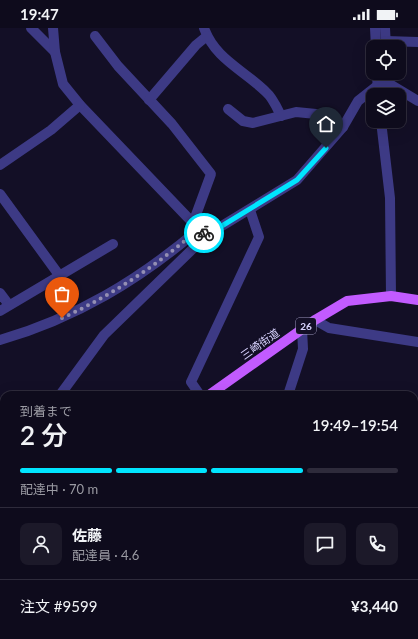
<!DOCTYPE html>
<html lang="ja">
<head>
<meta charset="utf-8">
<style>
  :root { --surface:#0e0b1c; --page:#1c1929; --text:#f1f3f6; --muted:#9b9ba3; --line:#2e2b3b; --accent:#00e5ff }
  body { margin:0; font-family:Lato,"Noto Sans JP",sans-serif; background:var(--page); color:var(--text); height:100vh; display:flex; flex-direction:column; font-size:15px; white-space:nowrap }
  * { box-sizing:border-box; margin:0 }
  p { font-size:13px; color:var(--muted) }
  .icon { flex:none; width:22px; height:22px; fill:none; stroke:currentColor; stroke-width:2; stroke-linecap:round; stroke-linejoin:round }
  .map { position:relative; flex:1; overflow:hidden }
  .sheet { position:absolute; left:0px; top:363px; width:418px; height:248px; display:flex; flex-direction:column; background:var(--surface); border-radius:12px 12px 0 0; box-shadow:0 4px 16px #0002,0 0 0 1px var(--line) }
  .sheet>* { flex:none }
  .controls { position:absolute; left:366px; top:12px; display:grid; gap:8px }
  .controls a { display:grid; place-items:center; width:40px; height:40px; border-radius:8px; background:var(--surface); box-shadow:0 4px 16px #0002,0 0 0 1px var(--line); font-size:20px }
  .pin { position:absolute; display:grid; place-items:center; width:34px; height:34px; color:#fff; margin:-41px -17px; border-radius:50% 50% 50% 0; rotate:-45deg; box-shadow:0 0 4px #0007 }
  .pin .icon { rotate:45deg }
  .courier { position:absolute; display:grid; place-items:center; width:40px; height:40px; margin:-20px; border:3px solid #00e5ff; border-radius:50%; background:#fff; color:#222; box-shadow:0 1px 5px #0007 }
  .summary em { font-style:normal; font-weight:600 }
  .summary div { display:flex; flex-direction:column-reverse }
  .summary { display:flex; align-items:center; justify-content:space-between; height:68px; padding:0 20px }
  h1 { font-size:26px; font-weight:600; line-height:30px }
  .bar { display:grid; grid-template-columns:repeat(4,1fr); gap:6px 4px; align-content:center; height:48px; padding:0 20px }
  .bar i { height:5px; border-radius:3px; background:var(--line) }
  .bar .active { background:var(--accent) }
  .bar p { grid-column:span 4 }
  .line { display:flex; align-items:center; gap:10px; padding:0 20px; border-top:1px solid var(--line) }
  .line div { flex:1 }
  .round { display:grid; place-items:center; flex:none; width:42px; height:42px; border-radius:8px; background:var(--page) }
  .status { display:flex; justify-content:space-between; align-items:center; height:28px; padding:0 20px; background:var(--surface); direction:ltr }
  .status svg { height:11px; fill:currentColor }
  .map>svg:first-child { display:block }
</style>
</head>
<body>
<div class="status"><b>19:47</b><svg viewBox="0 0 49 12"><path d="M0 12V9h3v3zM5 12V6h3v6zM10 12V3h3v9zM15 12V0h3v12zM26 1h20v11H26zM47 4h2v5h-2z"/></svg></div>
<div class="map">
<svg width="418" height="611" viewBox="0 0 418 611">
  <rect width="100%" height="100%" fill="#130f26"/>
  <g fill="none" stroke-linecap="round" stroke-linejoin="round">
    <g stroke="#2fb8b0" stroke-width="2.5" stroke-dasharray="2 3" stroke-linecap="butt">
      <path d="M414,433L418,435"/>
      <path d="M414,485L418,483"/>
      <path d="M392,607L393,611"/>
    </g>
    <g stroke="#3d3a85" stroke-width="10">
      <path d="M31,0L55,24"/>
      <path d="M53,0L55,24L63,56L80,77L193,195L207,207"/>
      <path d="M204,0C215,31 244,42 266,64C273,70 277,80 281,88"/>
      <path d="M375,0L376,19"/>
      <path d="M385,0L386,19"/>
      <path d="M95,8L118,38L172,96L211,146L193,195"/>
      <path d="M386,13L418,14"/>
      <path d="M377,45L378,67"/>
      <path d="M149,72L196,17L207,8"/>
      <path d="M228,81L243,93L253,95L296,84L316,86L343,99"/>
      <path d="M381,93L390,170L391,268"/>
      <path d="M0,137L51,102L80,77"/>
      <path d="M0,166L59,247"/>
      <path d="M0,265L9,277"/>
      <path d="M0,283L113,216"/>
      <path d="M315,292L329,300L418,314"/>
      <path d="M0,312C76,290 139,252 199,201"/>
      <path d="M60,367L104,307L207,207L297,152L343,99L358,73L377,58L388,55L418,73"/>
      <path d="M200,367L191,354L259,209L250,182"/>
      <path d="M288,367L303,321L302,301"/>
      <path d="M414,388H418"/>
      <path d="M0,415L4,412"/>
      <path d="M152,607L156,611"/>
      <path d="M306,607L309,611"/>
      <path d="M73,611L74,607"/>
    </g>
    <g stroke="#c25bff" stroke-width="10">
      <path d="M209,367L315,292L347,273L391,268L418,272"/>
      <path d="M0,505L4,504"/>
    </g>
  </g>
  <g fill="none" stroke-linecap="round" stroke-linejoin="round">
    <path stroke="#948fb3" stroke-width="4" stroke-dasharray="0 7.2" d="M62,290C113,267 157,237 199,201L204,205"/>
    <path stroke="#00e5ff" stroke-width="5" d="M204,205L207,207L297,152L326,120"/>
  </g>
  <g text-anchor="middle" stroke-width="4" stroke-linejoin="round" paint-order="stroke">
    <rect fill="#130f26" stroke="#9e99be" stroke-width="1" x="296" y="290" width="20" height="16" rx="3"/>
    <g font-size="10" font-weight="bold" fill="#d9d4ff">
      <text x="306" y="302">26</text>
    </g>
    <g font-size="11" fill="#d9d4ff" stroke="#130f26">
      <text transform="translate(260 316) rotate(-35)" y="4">三崎街道</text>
    </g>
  </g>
</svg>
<div class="controls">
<a><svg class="icon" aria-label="locate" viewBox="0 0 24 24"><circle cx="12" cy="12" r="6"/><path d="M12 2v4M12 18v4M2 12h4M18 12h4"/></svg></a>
<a><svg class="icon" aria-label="layers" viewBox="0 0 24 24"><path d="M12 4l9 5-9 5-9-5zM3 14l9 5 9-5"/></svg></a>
</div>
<div class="pin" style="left:62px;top:290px;background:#ea580c"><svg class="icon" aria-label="bag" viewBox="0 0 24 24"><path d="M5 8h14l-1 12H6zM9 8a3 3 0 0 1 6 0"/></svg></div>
<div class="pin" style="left:326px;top:120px;background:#1f2937"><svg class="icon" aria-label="home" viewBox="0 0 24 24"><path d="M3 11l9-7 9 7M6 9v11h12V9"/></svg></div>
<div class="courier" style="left:204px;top:205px"><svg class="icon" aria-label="bike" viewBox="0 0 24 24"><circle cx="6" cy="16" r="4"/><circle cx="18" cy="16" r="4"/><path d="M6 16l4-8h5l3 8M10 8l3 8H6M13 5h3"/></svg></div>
<section class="sheet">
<div class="summary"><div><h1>2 分</h1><p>到着まで</p></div><em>19:49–19:54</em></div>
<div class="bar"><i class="active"></i><i class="active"></i><i class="active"></i><i></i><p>配達中 · 70 m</p></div>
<div class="line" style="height:72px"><a class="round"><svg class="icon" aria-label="person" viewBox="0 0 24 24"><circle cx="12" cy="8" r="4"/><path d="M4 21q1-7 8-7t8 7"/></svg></a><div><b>佐藤</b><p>配達員 · 4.6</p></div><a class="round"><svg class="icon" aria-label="chat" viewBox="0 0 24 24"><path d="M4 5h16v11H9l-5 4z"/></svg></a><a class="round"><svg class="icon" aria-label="phone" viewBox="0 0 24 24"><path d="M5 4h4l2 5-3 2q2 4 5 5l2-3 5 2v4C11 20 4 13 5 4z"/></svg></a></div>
<div class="line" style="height:52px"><div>注文 #9599</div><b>¥3,440</b></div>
</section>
</div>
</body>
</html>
